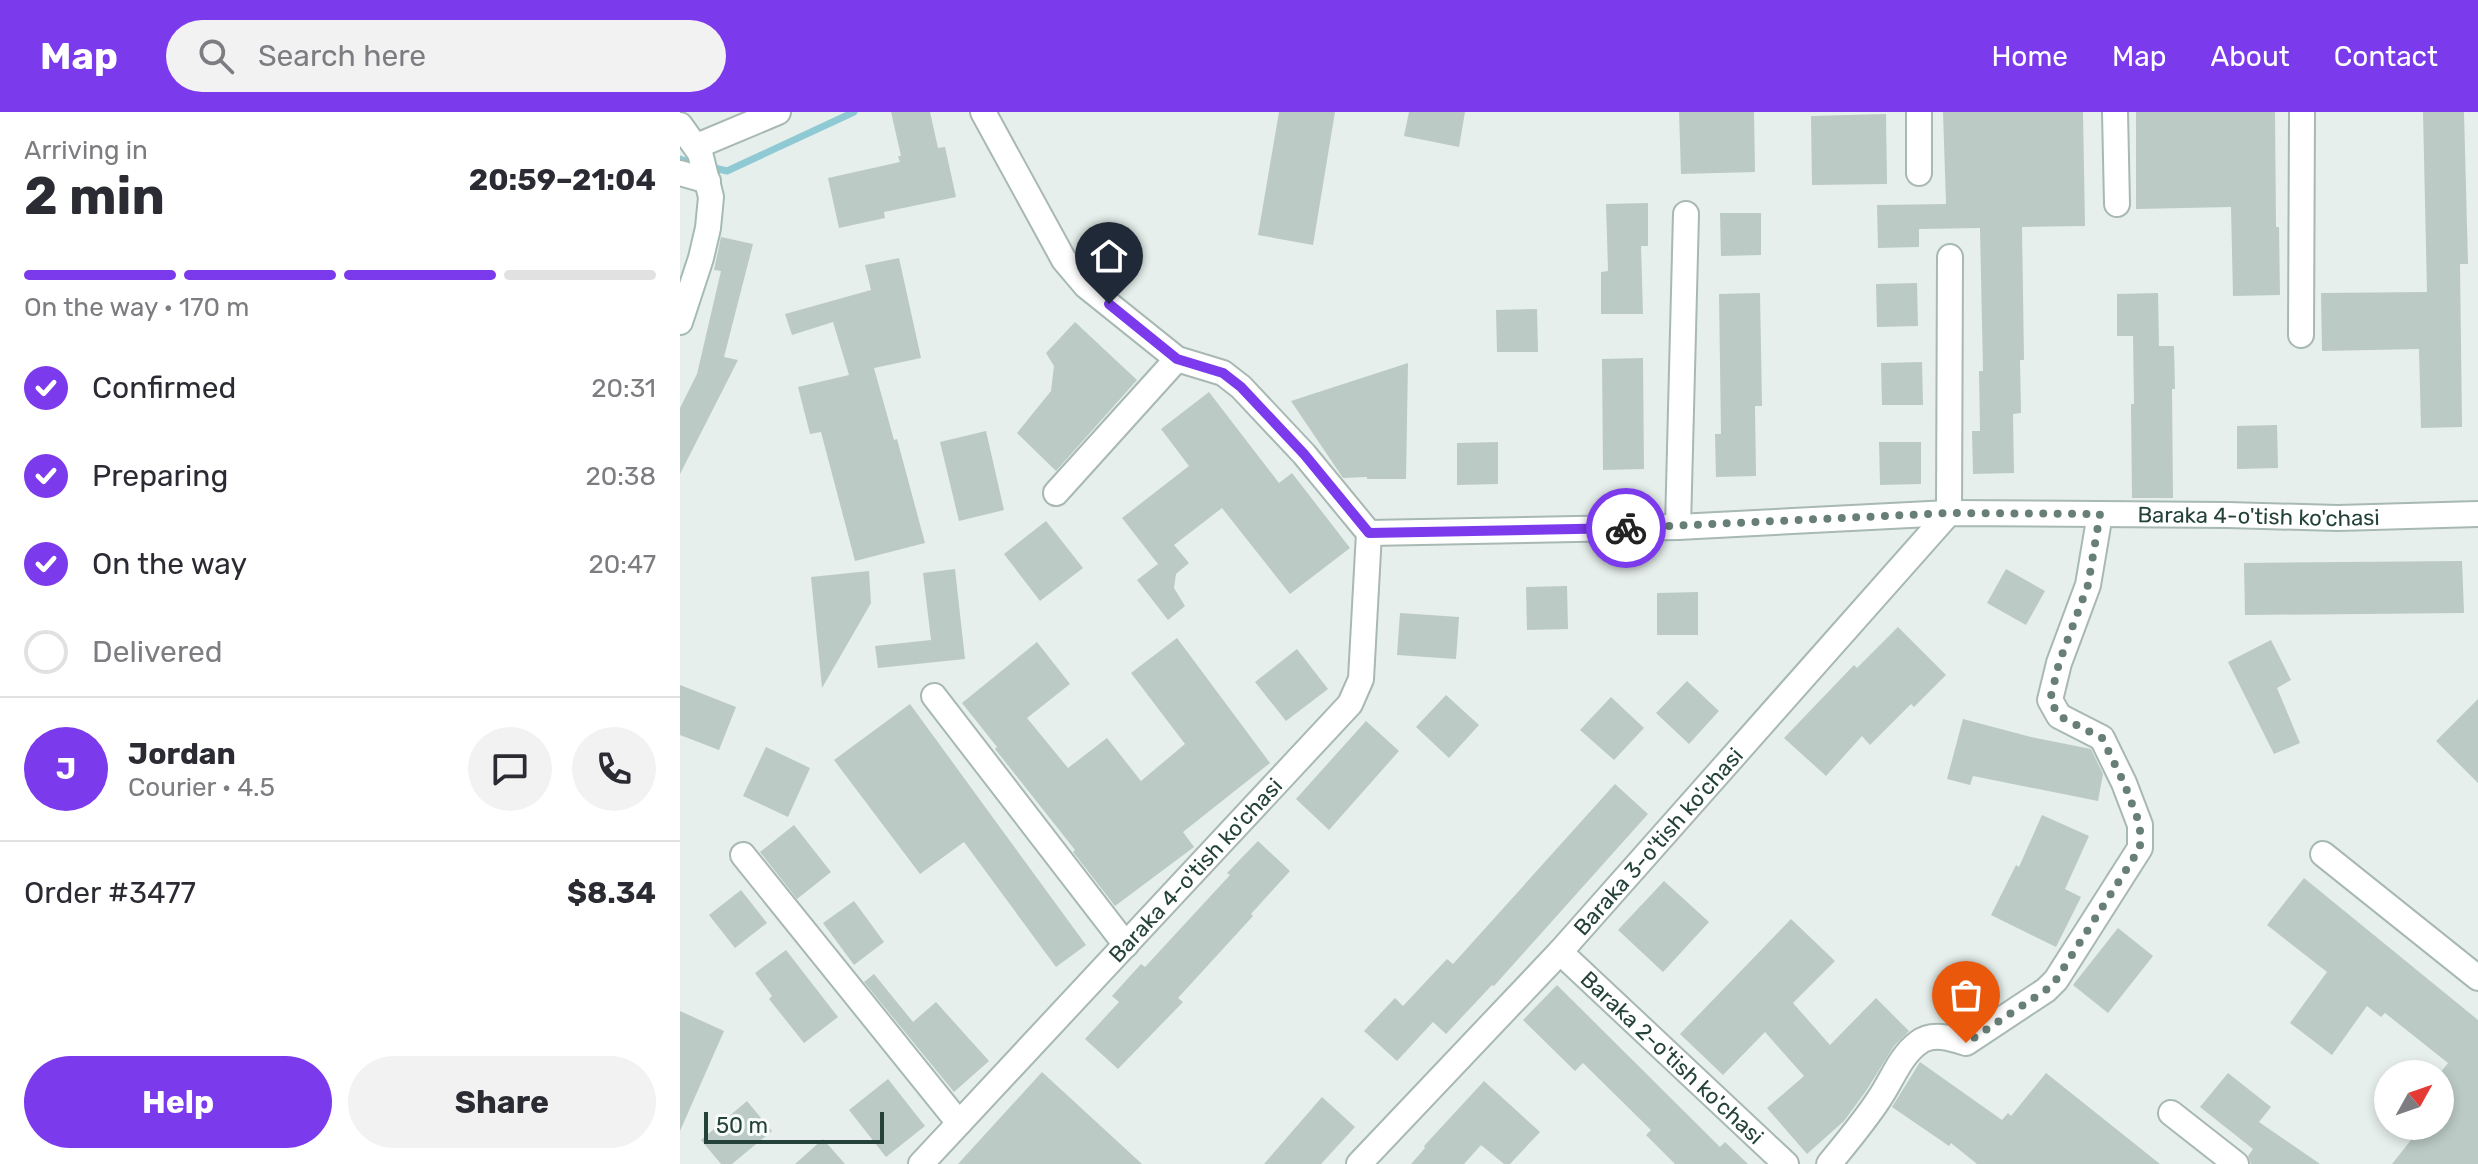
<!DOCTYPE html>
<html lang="en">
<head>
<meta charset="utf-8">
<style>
  :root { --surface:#fff; --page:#f2f2f3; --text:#2b2b33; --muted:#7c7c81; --line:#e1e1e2; --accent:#7c3aed }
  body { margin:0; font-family:Rubik,sans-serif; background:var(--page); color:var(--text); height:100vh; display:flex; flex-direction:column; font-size:30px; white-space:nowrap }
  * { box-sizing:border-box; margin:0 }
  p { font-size:26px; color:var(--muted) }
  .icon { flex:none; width:44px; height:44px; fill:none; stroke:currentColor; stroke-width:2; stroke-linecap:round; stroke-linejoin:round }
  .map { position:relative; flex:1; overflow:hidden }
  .panel { display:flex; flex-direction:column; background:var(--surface); width:680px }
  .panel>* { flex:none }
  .needle { width:52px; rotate:50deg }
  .controls { position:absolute; left:1694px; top:948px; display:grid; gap:16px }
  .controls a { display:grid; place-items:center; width:80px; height:80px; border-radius:50%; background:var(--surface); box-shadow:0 4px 12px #0003; font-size:40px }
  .scale { position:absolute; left:24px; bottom:20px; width:180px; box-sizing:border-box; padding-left:8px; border:4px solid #24423a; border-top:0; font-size:22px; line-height:28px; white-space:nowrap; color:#24423a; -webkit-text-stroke:6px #f7fbf9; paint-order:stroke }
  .pin { position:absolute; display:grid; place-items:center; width:68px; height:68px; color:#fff; margin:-82px -34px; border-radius:50% 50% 50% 0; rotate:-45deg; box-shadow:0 0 8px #0007 }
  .pin .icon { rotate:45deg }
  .courier { position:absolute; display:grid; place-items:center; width:80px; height:80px; margin:-40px; border:6px solid #7c3aed; border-radius:50%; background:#fff; color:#222; box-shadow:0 2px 10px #0007 }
  .overview em { font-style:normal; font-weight:700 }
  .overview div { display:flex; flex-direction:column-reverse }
  .overview { display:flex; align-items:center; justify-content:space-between; height:136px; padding:0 24px }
  h1 { font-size:52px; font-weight:700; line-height:60px }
  .bar { display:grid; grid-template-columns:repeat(4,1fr); gap:12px 8px; align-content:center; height:96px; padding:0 24px }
  .bar i { height:10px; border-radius:6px; background:var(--line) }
  .bar .active { background:var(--accent) }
  .bar p { grid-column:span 4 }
  .line { display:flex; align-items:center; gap:20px; padding:0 24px; border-top:2px solid var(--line) }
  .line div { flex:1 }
  .round { display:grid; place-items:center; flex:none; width:84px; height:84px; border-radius:42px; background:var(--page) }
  ol { padding:0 24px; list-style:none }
  li { display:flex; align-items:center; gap:24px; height:88px }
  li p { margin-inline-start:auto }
  li .icon { padding:8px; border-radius:50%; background:var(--accent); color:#fff; stroke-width:4 }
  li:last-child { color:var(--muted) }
  li i { width:44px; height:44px; border:4px solid var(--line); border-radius:50% }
  .button { display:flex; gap:16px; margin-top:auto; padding:16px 24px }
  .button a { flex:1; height:92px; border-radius:48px; background:var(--accent); color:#fff; font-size:32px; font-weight:700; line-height:92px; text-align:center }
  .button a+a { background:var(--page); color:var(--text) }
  header { display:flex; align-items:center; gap:48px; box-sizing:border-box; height:112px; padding:0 40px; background:var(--accent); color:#fff }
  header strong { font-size:38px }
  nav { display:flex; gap:44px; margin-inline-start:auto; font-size:28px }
  .search { width:560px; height:72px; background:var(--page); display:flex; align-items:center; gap:20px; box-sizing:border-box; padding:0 28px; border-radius:44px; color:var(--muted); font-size:30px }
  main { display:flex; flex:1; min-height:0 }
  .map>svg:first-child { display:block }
</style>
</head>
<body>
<header>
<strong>Map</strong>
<div class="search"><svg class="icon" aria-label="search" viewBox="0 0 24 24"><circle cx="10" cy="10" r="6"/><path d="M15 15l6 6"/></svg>Search here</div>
<nav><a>Home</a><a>Map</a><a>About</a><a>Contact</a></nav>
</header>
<main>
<section class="panel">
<div class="overview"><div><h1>2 min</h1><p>Arriving in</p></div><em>20:59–21:04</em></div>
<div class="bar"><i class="active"></i><i class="active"></i><i class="active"></i><i></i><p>On the way · 170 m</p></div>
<ol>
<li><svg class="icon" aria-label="check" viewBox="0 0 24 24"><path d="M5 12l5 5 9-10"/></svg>Confirmed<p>20:31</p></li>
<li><svg class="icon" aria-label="check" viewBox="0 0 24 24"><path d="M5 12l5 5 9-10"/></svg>Preparing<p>20:38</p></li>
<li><svg class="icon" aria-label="check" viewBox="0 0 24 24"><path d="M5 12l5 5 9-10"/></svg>On the way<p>20:47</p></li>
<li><i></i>Delivered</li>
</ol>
<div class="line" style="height:144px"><b class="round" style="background:var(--accent);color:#fff">J</b><div><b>Jordan</b><p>Courier · 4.5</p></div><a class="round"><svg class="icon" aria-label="chat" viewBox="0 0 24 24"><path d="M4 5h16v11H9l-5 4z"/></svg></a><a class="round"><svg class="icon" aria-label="phone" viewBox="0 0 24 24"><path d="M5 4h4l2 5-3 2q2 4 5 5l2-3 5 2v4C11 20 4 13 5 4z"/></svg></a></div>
<div class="line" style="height:104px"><div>Order #3477</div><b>$8.34</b></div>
<div class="button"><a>Help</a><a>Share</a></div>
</section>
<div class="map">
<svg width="1798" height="1052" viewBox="0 0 1798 1052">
  <rect width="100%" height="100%" fill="#e6efeb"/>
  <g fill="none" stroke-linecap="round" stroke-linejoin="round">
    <g stroke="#8ec9d4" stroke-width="7">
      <path d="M0,47L18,53"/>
      <path d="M30,55L47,59L174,0"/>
    </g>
  </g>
  <g fill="#bbcac4">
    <path d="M211,0H250L258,36L265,35L276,85L204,100L205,106L159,116L148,66L220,50L218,44H221Z"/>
    <path d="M599,0H655L633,133L578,123Z"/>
    <path d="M729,0H785L779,35L724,24Z"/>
    <path d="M999,0H1074L1075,60L1001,62Z"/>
    <path d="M1263,0H1403L1405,114L1342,115L1344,248H1340L1341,301L1333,302L1334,361L1293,362L1292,319H1300L1299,259H1303L1300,116L1239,117V135L1198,136L1197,93L1266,92Z"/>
    <path d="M1456,0H1595L1596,115H1599L1600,183L1553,184L1551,95L1456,97Z"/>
    <path d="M1743,0H1784L1788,152H1780L1782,315L1741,316L1739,237L1642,239L1641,181L1747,180Z"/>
    <path d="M1206,2L1207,72L1132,73L1131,4Z"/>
    <path d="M968,91V134H961L963,202H921V160L928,159L926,92Z"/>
    <path d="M1040,101H1081V143L1041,144Z"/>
    <path d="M41,125L73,132L44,245L58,248L0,362V296L17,262L41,159L34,158Z"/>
    <path d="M219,146L241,246L194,256L214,328L217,327L245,431L175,449L141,320L130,322L118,275L169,263L153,210L112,223L105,202L191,178L185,153Z"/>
    <path d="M1237,171L1238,214L1197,215L1196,172Z"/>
    <path d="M1080,181L1082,294H1075L1076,364L1036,365L1035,322H1041L1039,182Z"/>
    <path d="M1478,181L1479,234H1494L1495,277H1492L1493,386H1452L1451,292H1454L1453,224H1437V182Z"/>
    <path d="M857,197L858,240H817L816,198Z"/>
    <path d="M395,210L457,268L376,359L337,321L371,279L374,254L366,241Z"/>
    <path d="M963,246L964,357L923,358L922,247Z"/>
    <path d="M1242,250L1243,293H1202L1201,251Z"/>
    <path d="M728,251L726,367H687V365L663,366L611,289Z"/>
    <path d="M529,280L599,371L612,361L670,436L610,482L542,396L494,433L509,451L496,462L494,476L505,494L488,508L457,468L478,452L442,406L509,354L481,317Z"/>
    <path d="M1597,313L1598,356L1557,357V314Z"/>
    <path d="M306,319L324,398L279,409L260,330Z"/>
    <path d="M818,330V372L777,373V331Z"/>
    <path d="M1199,330H1241V372L1200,373Z"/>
    <path d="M366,409L403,456L360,489L324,442Z"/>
    <path d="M1782,449L1784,501L1565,503L1564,451Z"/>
    <path d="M275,457L285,547L198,556L195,534L251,528L243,461Z"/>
    <path d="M1326,457L1365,479L1346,513L1307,491Z"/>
    <path d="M189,459L191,491L142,576L131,465Z"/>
    <path d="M887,474L888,517L847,518L846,475Z"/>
    <path d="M1018,480V523H977V481Z"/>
    <path d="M720,501L779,505L776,547L717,543Z"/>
    <path d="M1218,515L1266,563L1234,595L1231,592L1190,633L1182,624L1146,664L1104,626L1174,553L1177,556Z"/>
    <path d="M497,526L590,651L503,720L514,735L435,794L393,740L395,738L315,637L317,635L282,591L357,530L390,572L347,606L388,656L427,626L461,669L505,632L451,561Z"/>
    <path d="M1591,528L1611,568L1597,576L1620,631L1594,642L1548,550Z"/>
    <path d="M617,537L648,577L606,609L575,570Z"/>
    <path d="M1007,569L1039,599L1009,632L976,601Z"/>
    <path d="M0,573L56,595L39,638L0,623Z"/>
    <path d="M766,583L799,613L769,646L736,615Z"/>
    <path d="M931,585L964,616L934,648L900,618Z"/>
    <path d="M1798,587V671L1756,629Z"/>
    <path d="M230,592L406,833L376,855L284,730L240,762L154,648Z"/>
    <path d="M1283,607L1351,625L1411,637L1423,662L1418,689L1293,664L1290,673L1267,667Z"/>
    <path d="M686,609L719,639L649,718L616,687Z"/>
    <path d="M86,635L130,656L108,705L63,684Z"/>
    <path d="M935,672L968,702L814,874L812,873L766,922L753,910L717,949L684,919L715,886L723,894L767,847L773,852Z"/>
    <path d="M1362,703L1409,724L1385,777L1401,785L1376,835L1311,803L1336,753L1339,755Z"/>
    <path d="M114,713L151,760L117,787L80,740Z"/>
    <path d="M578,729L610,759L571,802L573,804L498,886L503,890L438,957L405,927L439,890L432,884L461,852L465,855L550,763L547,761Z"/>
    <path d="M1624,766L1798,908V1052H1712L1742,1014H1760V961L1768,951L1705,901L1701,905L1687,894L1652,943L1610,911L1647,860L1587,813Z"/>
    <path d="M984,769L1029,810L983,860L938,818Z"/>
    <path d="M61,778L87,811L55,836L29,803Z"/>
    <path d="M174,789L204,830L174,853L143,811Z"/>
    <path d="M1111,807L1155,849L1113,891L1150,933L1196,886L1229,919L1214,934L1186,979L1164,1009L1127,1042L1087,996L1124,964L1085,920L1043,963L1000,922Z"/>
    <path d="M1438,816L1473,844L1428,901L1393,873Z"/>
    <path d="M106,838L158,905L124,931L89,887L92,884L75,861Z"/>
    <path d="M194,862L233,910L256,890L309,949L274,980L184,870Z"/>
    <path d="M877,873L1040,1035L1045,1030L1068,1052H995L966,1023L971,1018L903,951L895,959L843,908Z"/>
    <path d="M0,899L44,919L0,1019Z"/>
    <path d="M1240,950L1322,1008L1328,1001L1331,1004L1366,961L1480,1052H1297L1271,1031L1269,1034L1212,995Z"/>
    <path d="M362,960L462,1052H278Z"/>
    <path d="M1548,961L1591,995L1579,1010L1640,1052H1571L1568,1044L1573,1037L1520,995Z"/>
    <path d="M208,967L245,1014L206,1045L169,998Z"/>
    <path d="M804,969L860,1020L830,1052H824L801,1033L784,1052H731L745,1036L744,1034Z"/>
    <path d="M642,985L675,1015L641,1052H584Z"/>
    <path d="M67,989L92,1019L52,1052H41L21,1028Z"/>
    <path d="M143,1027L165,1052H115Z"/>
  </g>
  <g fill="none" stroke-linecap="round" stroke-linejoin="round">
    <defs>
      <g id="street">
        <path d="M1435,0L1437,92"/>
        <path d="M17,34L98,0"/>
        <path d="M0,61L28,69"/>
        <path d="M1239,61V0"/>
        <path d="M1621,223L1622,0"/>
        <path d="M376,381L497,247"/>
        <path d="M998,415L1006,102"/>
        <path id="s1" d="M689,421L998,415L1269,401L1548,403L1658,406L1798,402"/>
        <path d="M254,584L446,833"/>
        <path d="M1643,742L1798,866"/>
        <path d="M63,743L279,1011"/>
        <path id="s2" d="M880,840L1106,1052"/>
        <path d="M1491,1001L1556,1052"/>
        <path id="s3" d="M241,1052L670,592L681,567L689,421L624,342L561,275L543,261L497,247L406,174L384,148L303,0"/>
        <path id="s4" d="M679,1052L880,840L1269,401L1270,145"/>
        <path d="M1149,1052C1166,1031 1184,1010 1199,987C1211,970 1220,944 1238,931C1252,920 1271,926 1286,931L1366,878L1376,868L1460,736V713L1444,671L1422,626L1379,604L1370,588L1379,551L1408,473L1420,402"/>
      </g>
      <path id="secondary" d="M0,13L20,41L31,85L28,116L21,146L0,210"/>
    </defs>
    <use href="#street" stroke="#a8b8b2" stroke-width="28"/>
    <use href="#secondary" stroke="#a4bbb3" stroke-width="28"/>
    <use href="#street" stroke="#fff" stroke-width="24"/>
    <use href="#secondary" stroke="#fff" stroke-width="24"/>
  </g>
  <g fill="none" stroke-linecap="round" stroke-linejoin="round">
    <path stroke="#687f78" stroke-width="8" stroke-dasharray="0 14.4" d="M946,416L1269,401L1420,402L1408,473L1379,551L1370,588L1379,604L1422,626L1444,671L1460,713V736L1376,868L1366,878L1286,931"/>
    <path stroke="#7c3aed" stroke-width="10" d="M429,192L497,247L543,261L561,275L624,342L689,421L946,416"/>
  </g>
  <g text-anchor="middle" stroke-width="7" stroke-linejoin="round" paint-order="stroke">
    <g font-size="22" fill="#24423a" stroke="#f7fbf9">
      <text dy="8" stroke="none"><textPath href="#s1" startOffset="890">Baraka 4-o'tish ko'chasi</textPath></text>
      <text dy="8" stroke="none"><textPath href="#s4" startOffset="440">Baraka 3-o'tish ko'chasi</textPath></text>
      <text dy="8" stroke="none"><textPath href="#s3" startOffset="402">Baraka 4-o'tish ko'chasi</textPath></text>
      <text dy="8" stroke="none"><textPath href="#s2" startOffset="154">Baraka 2-o'tish ko'chasi</textPath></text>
    </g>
  </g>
</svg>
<div class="controls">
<a><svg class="needle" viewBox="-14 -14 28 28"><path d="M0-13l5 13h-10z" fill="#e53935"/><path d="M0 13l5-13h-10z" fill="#7c7c81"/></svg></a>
</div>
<div class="scale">50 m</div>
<div class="pin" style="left:1286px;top:931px;background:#ea580c"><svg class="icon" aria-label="bag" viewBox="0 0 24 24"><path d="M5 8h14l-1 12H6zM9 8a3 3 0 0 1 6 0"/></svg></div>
<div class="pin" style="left:429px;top:192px;background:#1f2937"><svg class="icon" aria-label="home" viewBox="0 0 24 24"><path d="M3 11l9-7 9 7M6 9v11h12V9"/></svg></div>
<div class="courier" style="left:946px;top:416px"><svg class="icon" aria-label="bike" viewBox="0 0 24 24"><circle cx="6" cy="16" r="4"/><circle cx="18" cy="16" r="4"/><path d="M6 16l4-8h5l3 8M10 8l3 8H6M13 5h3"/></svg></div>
</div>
</main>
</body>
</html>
